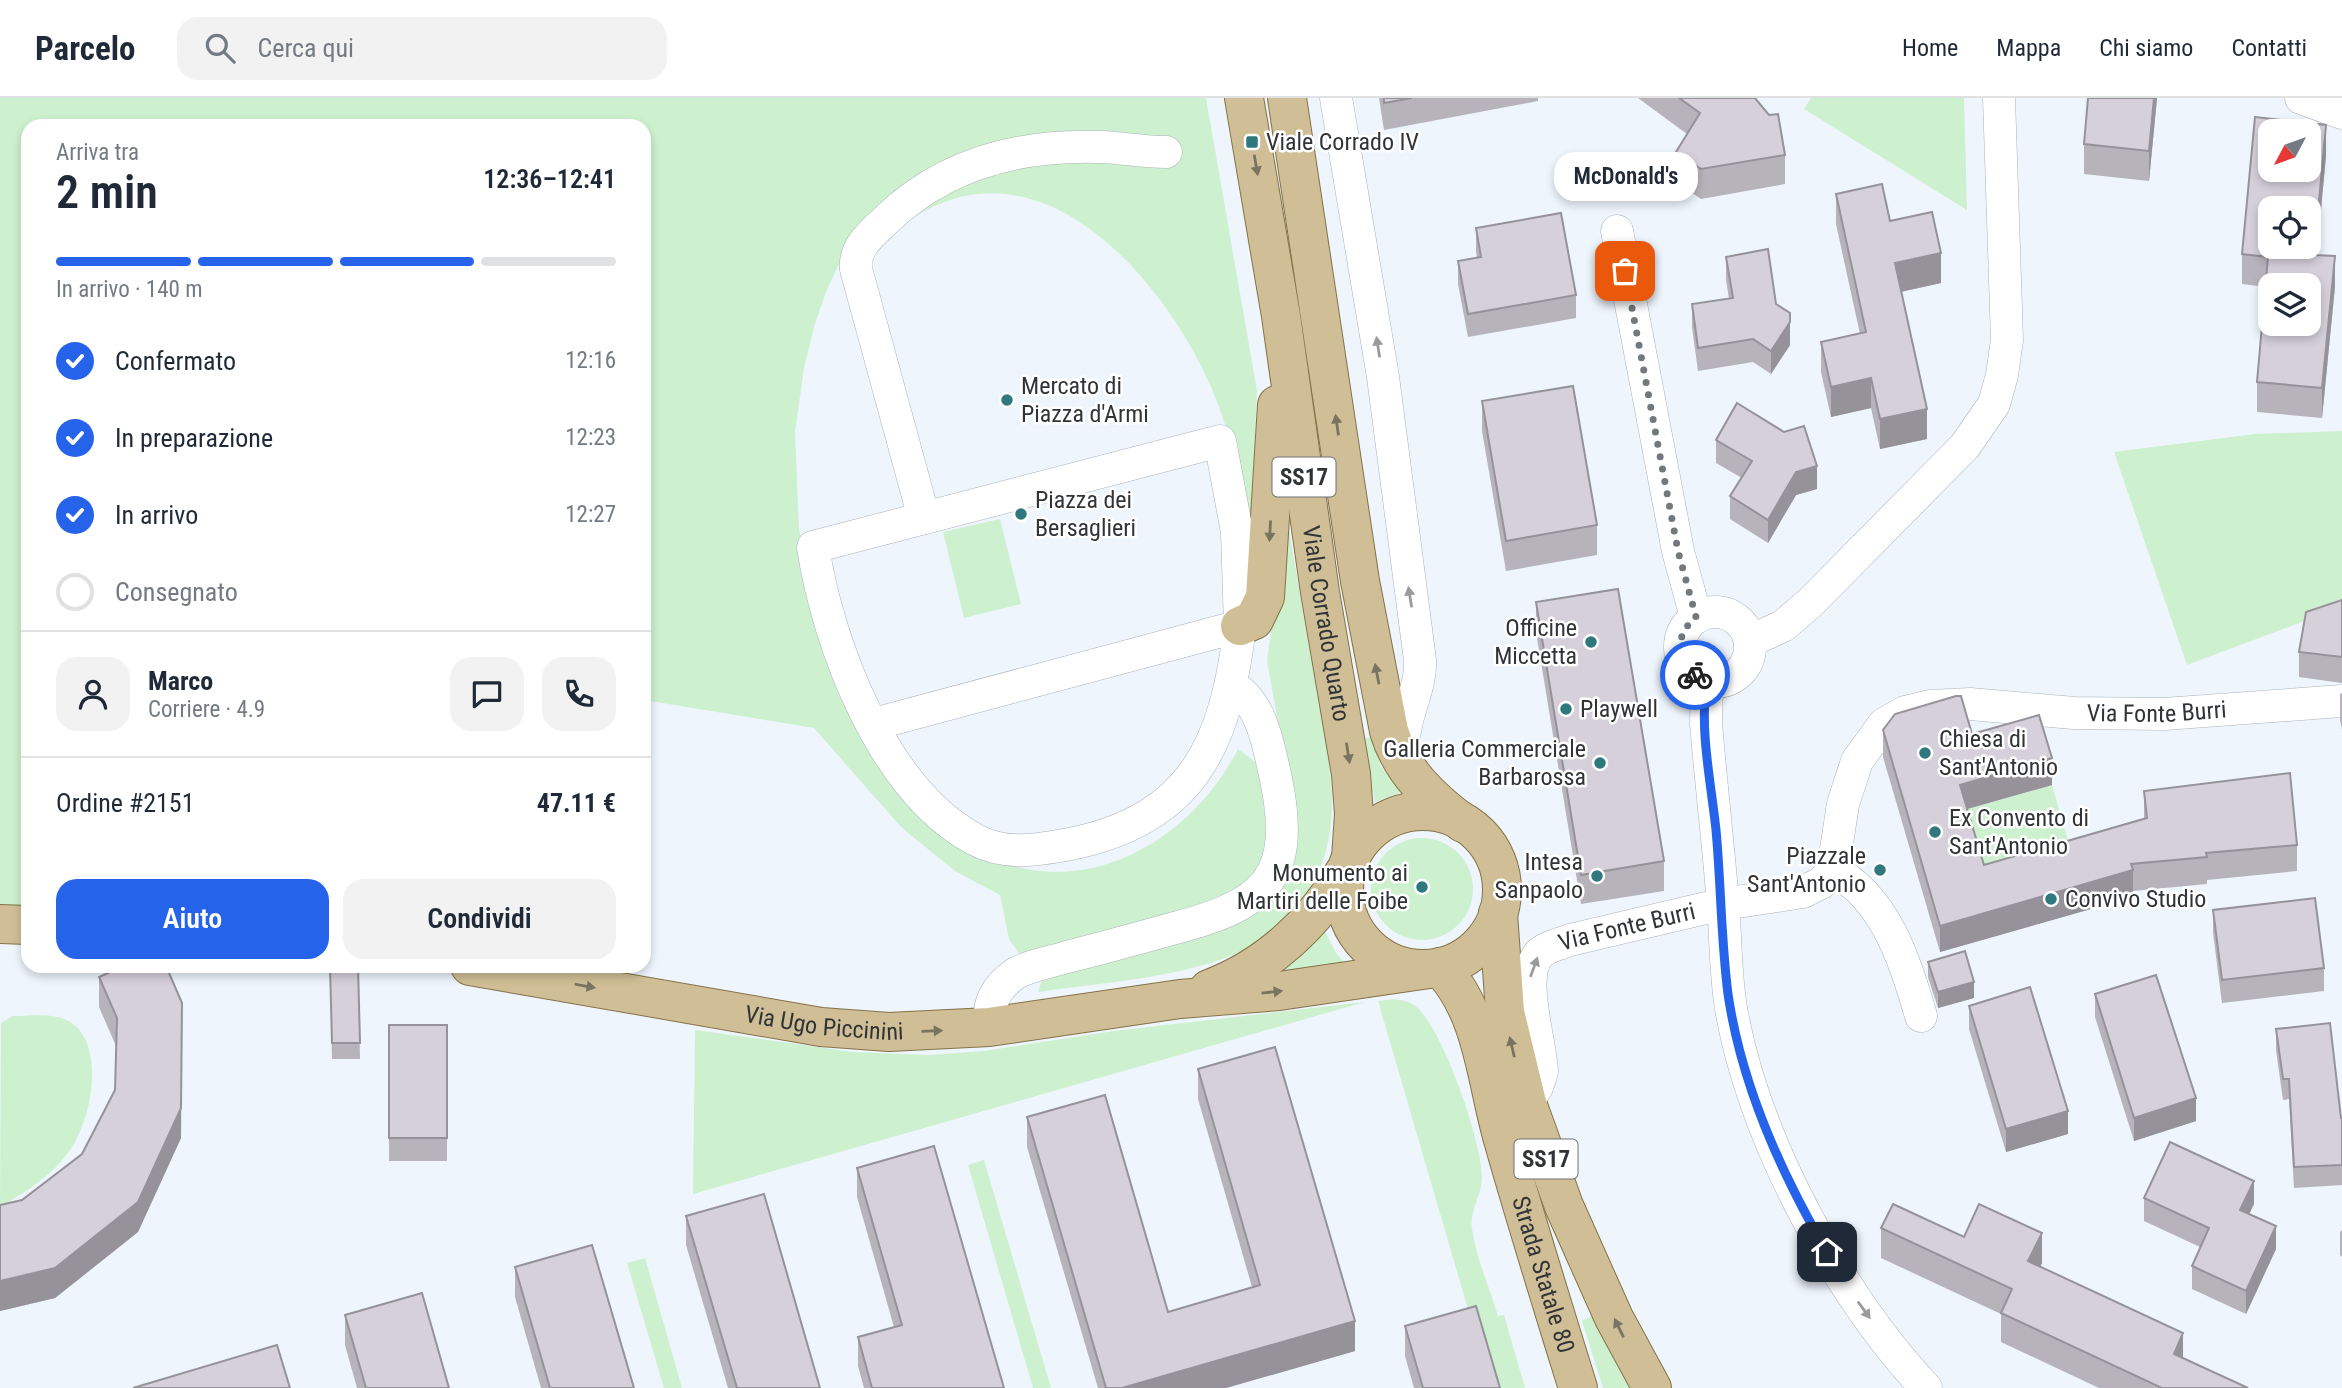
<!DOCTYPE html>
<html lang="it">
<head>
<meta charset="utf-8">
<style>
  :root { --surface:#fff; --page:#f2f2f3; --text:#1f2937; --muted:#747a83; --line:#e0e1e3; --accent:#2563eb }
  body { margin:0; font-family:"Roboto Condensed",sans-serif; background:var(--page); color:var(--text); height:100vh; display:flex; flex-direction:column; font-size:26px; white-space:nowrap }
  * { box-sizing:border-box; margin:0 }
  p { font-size:23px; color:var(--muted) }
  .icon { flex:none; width:38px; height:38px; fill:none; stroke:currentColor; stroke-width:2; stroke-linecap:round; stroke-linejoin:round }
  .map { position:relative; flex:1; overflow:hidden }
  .sheet { position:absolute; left:21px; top:21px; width:630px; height:854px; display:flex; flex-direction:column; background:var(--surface); border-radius:21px; box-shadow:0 4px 10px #0003 }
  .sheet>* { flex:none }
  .needle { width:46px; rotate:229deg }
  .tools { position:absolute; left:2258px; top:21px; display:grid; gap:14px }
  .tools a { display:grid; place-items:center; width:63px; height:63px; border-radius:14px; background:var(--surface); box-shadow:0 4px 10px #0003; font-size:35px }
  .pin { position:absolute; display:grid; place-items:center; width:60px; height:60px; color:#fff; margin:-30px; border-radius:14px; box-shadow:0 4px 10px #0006 }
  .courier { position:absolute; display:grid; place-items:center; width:70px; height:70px; margin:-35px; border:5px solid #2563eb; border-radius:50%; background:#fff; color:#222; box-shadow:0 2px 9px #0007 }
  .bubble { position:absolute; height:49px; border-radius:21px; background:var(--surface); box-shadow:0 4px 10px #0003; font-size:23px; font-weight:600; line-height:49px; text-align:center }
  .summary em { font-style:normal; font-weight:600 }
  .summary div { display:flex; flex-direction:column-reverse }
  .summary { display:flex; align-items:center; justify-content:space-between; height:119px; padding:0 35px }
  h1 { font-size:46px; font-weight:600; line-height:52px }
  .bar { display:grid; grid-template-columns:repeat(4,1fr); gap:10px 7px; align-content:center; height:84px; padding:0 35px }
  .bar i { height:9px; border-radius:5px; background:var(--line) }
  .bar .on { background:var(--accent) }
  .bar p { grid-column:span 4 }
  .line { display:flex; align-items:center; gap:18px; padding:0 35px; border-top:2px solid var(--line) }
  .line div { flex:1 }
  .round { display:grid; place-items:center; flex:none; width:74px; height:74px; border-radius:21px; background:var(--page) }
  ol { padding:0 35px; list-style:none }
  li { display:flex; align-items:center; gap:21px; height:77px }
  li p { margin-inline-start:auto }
  li .icon { padding:7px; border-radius:50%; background:var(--accent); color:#fff; stroke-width:4 }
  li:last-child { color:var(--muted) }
  li i { width:38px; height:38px; border:4px solid var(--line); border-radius:50% }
  .button { display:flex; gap:14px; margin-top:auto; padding:14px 35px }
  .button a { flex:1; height:80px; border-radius:21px; background:var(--accent); color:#fff; font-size:28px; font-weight:600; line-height:80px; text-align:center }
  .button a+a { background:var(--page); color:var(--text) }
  header { display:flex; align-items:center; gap:42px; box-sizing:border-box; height:98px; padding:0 35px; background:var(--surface); border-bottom:2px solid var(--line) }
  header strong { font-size:33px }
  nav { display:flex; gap:38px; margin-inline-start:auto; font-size:24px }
  .search { width:490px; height:63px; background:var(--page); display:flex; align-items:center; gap:18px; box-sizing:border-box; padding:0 24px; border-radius:21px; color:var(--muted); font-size:26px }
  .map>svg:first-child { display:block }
</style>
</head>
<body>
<header>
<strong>Parcelo</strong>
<div class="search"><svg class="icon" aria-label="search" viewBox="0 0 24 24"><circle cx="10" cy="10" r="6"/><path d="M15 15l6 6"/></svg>Cerca qui</div>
<nav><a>Home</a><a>Mappa</a><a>Chi siamo</a><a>Contatti</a></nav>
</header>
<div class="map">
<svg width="2342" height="1290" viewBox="0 0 2342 1290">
  <rect width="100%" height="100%" fill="#eef5fd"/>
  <g fill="#cdf1cf">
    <path d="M0,0H1206L1257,293L1251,427C1240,380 1230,333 1211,289C1169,192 1058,54 937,107C915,116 895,134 875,148L894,128L1019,43L844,156L827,191L814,229L804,270L795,334L799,430L808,479L845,592L998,763C1096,800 1194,737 1238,651L1254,663L1264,683L1268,754L1249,782L1224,800L1021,858L1009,841L1000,797L955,773L902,730L814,630L644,602V28H28V809L0,808Z"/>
    <path d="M1811,0H1964L1967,112L1804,11Z"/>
    <path d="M2342,333V509L2187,567L2114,354L2255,336Z"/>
    <path d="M1287,419C1296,473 1305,527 1315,581C1329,665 1355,750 1288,818C1275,830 1263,843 1246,851C1187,880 1104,884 1038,894L1043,879L1241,823L1291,697L1267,563Z"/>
    <path d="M1000,421L1021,506L964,520L943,434Z"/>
    <path d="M1372,639L1381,669L1401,694L1375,704L1363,641Z"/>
    <path d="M2052,687L2075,767L1984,794L1960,713Z"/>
    <circle cx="1422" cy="791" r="51"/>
    <path d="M1322,827L1336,855L1349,870L1277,875Z"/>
    <path d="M1394,901C1401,902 1408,903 1414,907C1442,927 1482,1044 1482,1079C1482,1097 1469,1113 1472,1131C1476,1160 1490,1190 1498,1218L1504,1217L1525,1290H1491L1378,903Z"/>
    <path d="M1365,904L693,1096L695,932L853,954L927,957L984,953L1114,933Z"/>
    <path d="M13,918C31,918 54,914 70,924C107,947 91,1023 70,1052C53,1077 26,1094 0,1109L1,925Z"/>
    <path d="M984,1062L1051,1290H1033L968,1067Z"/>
    <path d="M645,1160L682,1290H664L627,1165Z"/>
    <path d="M1593,1217L1633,1290H1603L1582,1223Z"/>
  </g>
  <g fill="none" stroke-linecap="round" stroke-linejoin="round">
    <defs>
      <g id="minor">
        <path d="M1336,0L1383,279L1420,562C1422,597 1395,628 1407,664"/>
        <path d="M2301,0L2342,15"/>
        <path d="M1617,133L1678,453L1696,519"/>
        <path d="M924,420L856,171C854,150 870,137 885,123C944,65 1020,46 1102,49C1123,50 1144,54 1166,54"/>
        <circle cx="1715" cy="549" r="35"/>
        <path d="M1750,543L1783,528L1810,505L1965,348L1994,306L2002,277L2007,242L1999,0"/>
        <path d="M1707,583L1706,625C1711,685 1718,745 1723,805C1726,842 1725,879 1732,916C1756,1044 1838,1196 1926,1290"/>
        <path d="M874,626L1240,528C1226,644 1195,721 1070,746C1038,752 1006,758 976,742C883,693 828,547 813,449L1220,343L1237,434L1240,528"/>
        <path d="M1832,772C1885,798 1906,865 1921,918"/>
        <path d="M989,929C988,904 996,889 1016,875C1032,867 1050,864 1067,859C1103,850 1139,840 1175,830C1266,806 1296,780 1276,681C1269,650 1262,604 1232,588"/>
        <path id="s1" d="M1527,1005L1537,989L1542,974C1541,943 1518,877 1540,855C1548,848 1560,846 1570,842L1723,806L1803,794L1821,785L1830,776L1834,765L1843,706L1857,663L1884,626L1905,614L1930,608L1970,606L2074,615L2164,616L2342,603"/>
      </g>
      <g id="major">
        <path id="s2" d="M1244,0L1281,218L1320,494L1351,676L1354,716L1351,760"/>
        <path d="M1287,0L1360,483L1389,633C1401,673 1431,701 1463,725"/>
        <path d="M1240,528L1254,522L1265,499L1277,307"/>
        <circle cx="1423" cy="792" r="79"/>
        <path d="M1498,815L1505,914L1527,1005L1564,1108L1614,1220L1652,1290"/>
        <path d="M0,826L28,827"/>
        <path id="s3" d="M470,868L821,929L889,934L989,929L1180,901L1279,893L1429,871"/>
        <path id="s4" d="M1440,869C1483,914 1486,981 1502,1038C1526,1123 1552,1206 1578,1290"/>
        <path d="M1209,891C1268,869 1316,824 1347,770"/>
      </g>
    </defs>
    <use href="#minor" stroke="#abb2ba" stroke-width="33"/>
    <use href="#major" stroke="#847247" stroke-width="40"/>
    <use href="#minor" stroke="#fff" stroke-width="32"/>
    <use href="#major" stroke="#d0bf96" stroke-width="38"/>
  </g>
  <g fill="#b7b3bb">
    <path d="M1379,0H1538V3L1384,32Z"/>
    <path d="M1638,0H1755L1785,57V86L1701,101L1676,84V54L1687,36Z"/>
    <path d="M2157,0L2149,83L2084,76V46Z"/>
    <path d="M2326,57L2317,157L2335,188L2322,320L2257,314V284L2265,189L2242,186V156Z"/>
    <path d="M1836,96L1890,123L1941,185L1901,194L1927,341L1880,351L1871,310L1831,319L1821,274V244L1860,236L1836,126Z"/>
    <path d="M1476,130L1576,197V220L1468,239L1458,186V163L1477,160L1476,153Z"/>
    <path d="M1726,159L1776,206L1790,247L1771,276L1753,264L1698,273L1692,229V206L1729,201L1726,182Z"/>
    <path d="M1482,303L1597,427V457L1506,473L1482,333Z"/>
    <path d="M1716,342L1817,391L1796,397L1768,445L1730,421V398L1742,380L1716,365Z"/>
    <path d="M2342,502V585L2299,579V554Z"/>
    <path d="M1536,504L1664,763V793L1581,806L1536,534Z"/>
    <path d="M2342,595V632L2340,622V596Z"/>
    <path d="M1883,632L2052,687L1967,711L1984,767L2144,720V693L2297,747V773L2207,782V786L2133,793V799L1940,854L1883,659Z"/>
    <path d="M2213,812L2324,870V893L2222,905L2213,835Z"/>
    <path d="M1928,864L1974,900L1938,910L1928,879Z"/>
    <path d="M330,868H358L360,961H332Z"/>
    <path d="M99,879L181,1040L138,1134L55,1200L0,1213V1107L22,1102L82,1056L115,992L116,948L99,909Z"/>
    <path d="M2095,896L2196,1023L2134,1043L2095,919Z"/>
    <path d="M1969,908L2068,1036L2006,1054L1969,931Z"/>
    <rect x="389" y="927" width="58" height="136"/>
    <path d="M2276,931L2342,1020V1087L2294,1090L2289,1001L2283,1002L2276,952Z"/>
    <path d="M1198,971L1355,1253L1226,1290H1098L1027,1049V1019L1168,1214L1252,1189L1198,1001Z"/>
    <path d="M857,1070L1004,1290H864L858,1268V1239L894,1229L857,1099Z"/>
    <path d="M2144,1100L2254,1106L2249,1116L2276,1151L2246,1216L2192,1191V1168L2200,1149L2144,1123Z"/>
    <path d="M686,1118L820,1290H728L686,1147Z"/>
    <path d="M1881,1130L1964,1139L2042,1165L2040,1169L2183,1260L2248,1290H2099L2001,1244V1216L1881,1160Z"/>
    <path d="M2342,1132V1159L2340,1157V1134Z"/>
    <path d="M515,1169L634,1290H541L515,1199Z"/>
    <path d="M345,1217L449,1290H357L345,1247Z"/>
    <path d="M1405,1228L1500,1290H1414L1405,1258Z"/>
  </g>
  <g fill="#959299">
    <path d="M2154,0H2157L2149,83V53Z"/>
    <path d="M2326,27V57L2314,187V157Z"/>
    <path d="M1941,155V185L1895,195V165Z"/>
    <path d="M2335,158V188L2322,320V290Z"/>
    <path d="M1790,224V247L1771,276V253Z"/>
    <path d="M1871,280V310L1831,319V289Z"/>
    <path d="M1927,311V341L1880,351V321Z"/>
    <path d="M1817,368V391L1796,397L1768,445V422L1796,374Z"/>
    <path d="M2052,660V687L1960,713V687Z"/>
    <path d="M2133,772V799L1940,854V828Z"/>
    <path d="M1974,884V900L1938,910V894Z"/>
    <path d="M182,905L181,1040L138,1134L55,1200L0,1213V1183Z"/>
    <path d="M2196,1000V1023L2134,1043V1020Z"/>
    <path d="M2068,1013V1036L2006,1054V1031Z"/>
    <path d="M2254,1083V1106L2240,1135V1112Z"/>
    <path d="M2276,1128V1151L2246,1216V1193Z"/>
    <path d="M2042,1135V1165L2028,1193V1163Z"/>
    <path d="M1355,1223V1253L1226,1290H1122Z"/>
    <path d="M2183,1235V1265L2174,1256Z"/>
  </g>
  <g fill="#d5d0da" stroke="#959299" stroke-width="2" fill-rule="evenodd">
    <path d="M1384,0H1412L1384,5Z"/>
    <path d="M1679,0H1755L1769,17L1778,16L1785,57L1701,71L1676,54L1700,15Z"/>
    <path d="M2088,0H2154L2149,53L2084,46Z"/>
    <path d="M2255,19L2326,27L2314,157L2335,158L2322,290L2257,284L2268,159L2242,156ZM2270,33H2308V72H2270ZM2270,110H2308V149H2270ZM2270,187H2308V226H2270Z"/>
    <path d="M1882,86L1890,123L1932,114L1941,155L1895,165L1927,311L1880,321L1871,280L1831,289L1821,244L1866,234L1836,96Z"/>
    <path d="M1561,115L1576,197L1468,216L1458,163L1481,159L1476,130Z"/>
    <path d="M1768,151L1776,206L1790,215V224L1771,253L1753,241L1698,250L1692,206L1733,200L1726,159Z"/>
    <path d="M1573,288L1597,427L1506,443L1482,303Z"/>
    <path d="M1737,305L1784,334L1804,328L1817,368L1796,374L1768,422L1730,398L1752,363L1716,342Z"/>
    <path d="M1618,491L1664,763L1581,777L1536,504Z"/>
    <path d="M2342,502V559L2299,554L2306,514Z"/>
    <path d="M1956,598H1961L1972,636L2039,617L2052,660L1960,687L1984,767L2147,720L2144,693L2290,675L2297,747L2206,755L2207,759L2131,766L2133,772L1940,828L1883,632L1895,616Z"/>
    <path d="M2315,800L2324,870L2222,882L2213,812Z"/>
    <path d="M1965,853L1974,884L1938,894L1928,864Z"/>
    <path d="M124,868H166L182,905L181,1010L138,1104L55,1170L0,1183V1107L22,1102L82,1056L115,992L117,920L99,879Z"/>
    <path d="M330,868H358L360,945H332Z"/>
    <path d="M2156,877L2196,1000L2134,1020L2095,896Z"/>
    <path d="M2030,889L2068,1013L2006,1031L1969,908Z"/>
    <path d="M2330,925L2341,1020H2342V1067L2294,1069L2289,981H2283L2276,931Z"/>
    <rect x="389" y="927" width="58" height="113"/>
    <path d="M1275,949L1355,1223L1122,1290H1106L1027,1019L1105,997L1168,1214L1260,1187L1198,971Z"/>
    <path d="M2170,1044L2254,1083L2240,1112L2276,1128L2246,1193L2192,1168L2209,1130L2144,1100Z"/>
    <path d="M934,1048L1004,1290H872L858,1239L902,1227L857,1070Z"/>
    <path d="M764,1096L820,1290H737L686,1118Z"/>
    <path d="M1893,1106L1964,1139L1979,1106L2042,1135L2028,1163L2183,1235L2174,1256L2248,1290H2159L2160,1289L2001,1215L2012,1191L1881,1130Z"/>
    <path d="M592,1147L634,1290H550L515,1169Z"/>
    <path d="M422,1195L449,1290H366L345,1217Z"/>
    <path d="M1476,1208L1500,1290H1423L1405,1228Z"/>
    <path d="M277,1247L290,1290H133Z"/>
  </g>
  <defs><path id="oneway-solid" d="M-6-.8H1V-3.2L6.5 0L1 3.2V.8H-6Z" transform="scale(1.75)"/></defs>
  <g fill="#797362">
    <use href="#oneway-solid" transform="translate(1256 67) rotate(80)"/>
    <use href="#oneway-solid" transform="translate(1337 327) rotate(-98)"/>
    <use href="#oneway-solid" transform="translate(1270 433) rotate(93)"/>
    <use href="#oneway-solid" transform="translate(1377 576) rotate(-101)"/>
    <use href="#oneway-solid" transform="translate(1348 655) rotate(81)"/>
    <use href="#oneway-solid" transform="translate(585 888) rotate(10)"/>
    <use href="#oneway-solid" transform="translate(1272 894) rotate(-6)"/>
    <use href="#oneway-solid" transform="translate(932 933) rotate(-2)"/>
    <use href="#oneway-solid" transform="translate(1512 949) rotate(-103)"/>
    <use href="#oneway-solid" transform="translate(1619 1230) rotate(-116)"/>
  </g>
  <g fill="#989a9b">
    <use href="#oneway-solid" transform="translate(1378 249) rotate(-99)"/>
    <use href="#oneway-solid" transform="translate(1410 499) rotate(-99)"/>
    <use href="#oneway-solid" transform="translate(1534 869) rotate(-70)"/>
    <use href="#oneway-solid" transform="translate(1864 1212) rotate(54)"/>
  </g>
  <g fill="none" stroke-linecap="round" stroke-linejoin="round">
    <path stroke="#73787c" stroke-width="7" stroke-dasharray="0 12.6" d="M1625,173L1678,453L1696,519C1676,536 1674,559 1695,577"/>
    <path stroke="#2563eb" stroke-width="9" d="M1695,577L1707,583C1699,630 1711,684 1716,732C1721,786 1721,842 1728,896C1741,985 1782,1077 1827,1154"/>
  </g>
  <g fill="#2f787e" stroke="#fff" stroke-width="2.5">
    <rect x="1245" y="37" width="14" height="14" rx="3.5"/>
    <circle cx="1007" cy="302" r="7"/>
    <circle cx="1021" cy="416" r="7"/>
    <circle cx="1591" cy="544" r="7"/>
    <circle cx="1566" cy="611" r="7"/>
    <circle cx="1925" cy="655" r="7"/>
    <circle cx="1600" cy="665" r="7"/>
    <circle cx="1935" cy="734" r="7"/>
    <circle cx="1880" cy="772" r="7"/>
    <circle cx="1597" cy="778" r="7"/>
    <circle cx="1422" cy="789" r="7"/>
    <circle cx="2051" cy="801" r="7"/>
  </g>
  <g text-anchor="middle" stroke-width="5" stroke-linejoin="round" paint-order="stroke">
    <g fill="#fff" stroke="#6f7173" stroke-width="2">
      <rect x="1272.5" y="359.5" width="63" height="39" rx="5"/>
      <rect x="1514.5" y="1041.5" width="63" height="39" rx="5"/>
    </g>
    <g font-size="23" font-weight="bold" fill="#313437">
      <text x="1304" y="387">SS17</text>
      <text x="1546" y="1069">SS17</text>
    </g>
    <g font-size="24" fill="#313437" stroke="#fff" text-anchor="start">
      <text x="1266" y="52">Viale Corrado IV</text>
      <text x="1021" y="296">Mercato di<tspan x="1021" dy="28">Piazza d'Armi</tspan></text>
      <text x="1035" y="410">Piazza dei<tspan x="1035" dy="28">Bersaglieri</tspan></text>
      <text x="1577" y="538" text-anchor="end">Officine<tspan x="1577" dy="28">Miccetta</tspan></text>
      <text x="1580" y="619">Playwell</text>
      <text x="1939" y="649">Chiesa di<tspan x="1939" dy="28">Sant'Antonio</tspan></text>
      <text x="1586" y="659" text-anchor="end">Galleria Commerciale<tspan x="1586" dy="28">Barbarossa</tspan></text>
      <text x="1949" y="728">Ex Convento di<tspan x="1949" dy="28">Sant'Antonio</tspan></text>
      <text x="1866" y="766" text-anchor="end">Piazzale<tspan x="1866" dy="28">Sant'Antonio</tspan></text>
      <text x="1583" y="772" text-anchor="end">Intesa<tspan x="1583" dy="28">Sanpaolo</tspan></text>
      <text x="1408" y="783" text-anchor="end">Monumento ai<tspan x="1408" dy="28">Martiri delle Foibe</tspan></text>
      <text x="2065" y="809">Convivo Studio</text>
    </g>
    <g font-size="24" fill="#313437" stroke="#fff">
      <text dy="8" stroke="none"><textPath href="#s2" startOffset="532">Viale Corrado Quarto</textPath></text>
      <text dy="8" stroke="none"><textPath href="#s1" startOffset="900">Via Fonte Burri</textPath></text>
      <text dy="8" stroke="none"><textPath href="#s1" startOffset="248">Via Fonte Burri</textPath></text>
      <text dy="8" stroke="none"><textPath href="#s3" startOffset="359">Via Ugo Piccinini</textPath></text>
      <text dy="8" stroke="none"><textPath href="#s4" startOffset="327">Strada Statale 80</textPath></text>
    </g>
  </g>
</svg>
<div class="tools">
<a><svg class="needle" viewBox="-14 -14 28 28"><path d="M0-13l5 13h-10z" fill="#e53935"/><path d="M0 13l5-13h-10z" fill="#747a83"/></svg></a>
<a><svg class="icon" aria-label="locate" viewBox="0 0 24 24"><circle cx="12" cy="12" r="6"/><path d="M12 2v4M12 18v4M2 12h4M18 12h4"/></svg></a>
<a><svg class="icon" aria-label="layers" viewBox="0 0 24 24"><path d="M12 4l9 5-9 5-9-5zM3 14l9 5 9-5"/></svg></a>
</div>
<div class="pin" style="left:1625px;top:173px;background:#ea580c"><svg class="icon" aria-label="bag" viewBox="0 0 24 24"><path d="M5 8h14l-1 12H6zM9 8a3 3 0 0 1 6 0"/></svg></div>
<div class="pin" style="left:1827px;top:1154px;background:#1f2937"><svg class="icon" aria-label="home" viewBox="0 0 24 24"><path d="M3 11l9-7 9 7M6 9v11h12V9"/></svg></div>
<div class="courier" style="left:1695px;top:577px"><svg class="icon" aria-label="bike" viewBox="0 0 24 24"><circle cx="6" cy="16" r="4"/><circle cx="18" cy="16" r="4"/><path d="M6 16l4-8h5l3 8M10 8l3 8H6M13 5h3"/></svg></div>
<div class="bubble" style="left:1554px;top:54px;width:144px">McDonald's</div>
<section class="sheet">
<div class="summary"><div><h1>2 min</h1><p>Arriva tra</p></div><em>12:36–12:41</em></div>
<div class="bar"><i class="on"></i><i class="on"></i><i class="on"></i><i></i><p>In arrivo · 140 m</p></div>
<ol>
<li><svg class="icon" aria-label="check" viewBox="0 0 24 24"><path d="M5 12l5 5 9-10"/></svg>Confermato<p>12:16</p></li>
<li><svg class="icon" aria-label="check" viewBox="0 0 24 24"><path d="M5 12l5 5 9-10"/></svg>In preparazione<p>12:23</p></li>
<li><svg class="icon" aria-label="check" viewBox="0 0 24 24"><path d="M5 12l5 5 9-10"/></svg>In arrivo<p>12:27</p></li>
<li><i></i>Consegnato</li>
</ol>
<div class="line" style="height:126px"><a class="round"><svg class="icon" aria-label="person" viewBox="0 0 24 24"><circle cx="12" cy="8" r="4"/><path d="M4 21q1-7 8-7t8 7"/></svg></a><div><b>Marco</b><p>Corriere · 4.9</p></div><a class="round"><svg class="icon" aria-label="chat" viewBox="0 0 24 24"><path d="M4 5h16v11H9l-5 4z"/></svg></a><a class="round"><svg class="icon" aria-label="phone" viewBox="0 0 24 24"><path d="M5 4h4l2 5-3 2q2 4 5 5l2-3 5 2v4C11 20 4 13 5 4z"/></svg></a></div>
<div class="line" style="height:91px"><div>Ordine #2151</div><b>47.11 €</b></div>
<div class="button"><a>Aiuto</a><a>Condividi</a></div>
</section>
</div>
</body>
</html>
